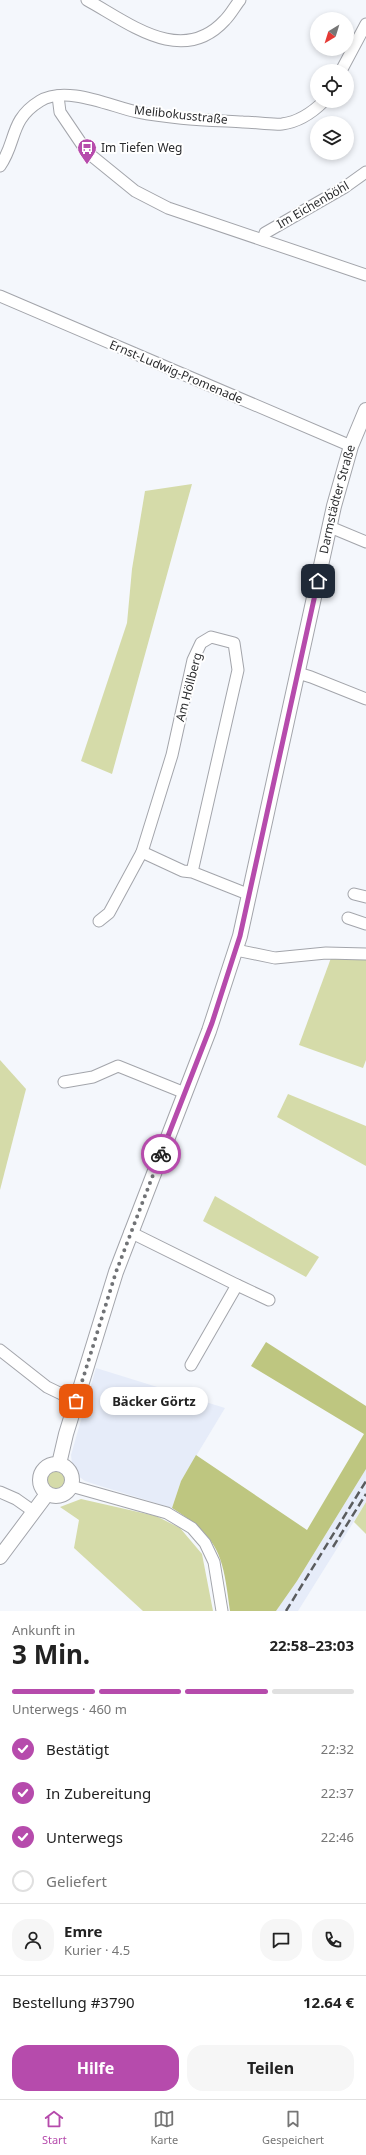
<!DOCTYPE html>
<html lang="de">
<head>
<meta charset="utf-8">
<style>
  :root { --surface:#fff; --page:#f6f6f6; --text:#222; --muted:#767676; --line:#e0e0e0; --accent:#b64bac }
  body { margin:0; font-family:"Noto Sans",sans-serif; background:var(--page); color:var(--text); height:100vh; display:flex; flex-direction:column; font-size:15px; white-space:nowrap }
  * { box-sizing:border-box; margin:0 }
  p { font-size:13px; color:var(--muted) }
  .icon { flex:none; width:22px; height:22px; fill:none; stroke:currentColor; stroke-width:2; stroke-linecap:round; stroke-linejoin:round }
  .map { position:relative; height:1611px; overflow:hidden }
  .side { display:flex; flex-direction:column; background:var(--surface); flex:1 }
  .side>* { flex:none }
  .needle { width:26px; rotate:218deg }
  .tools { position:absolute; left:310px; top:12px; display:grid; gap:8px }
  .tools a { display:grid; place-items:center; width:44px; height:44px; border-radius:50%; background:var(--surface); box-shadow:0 2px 6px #0003; font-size:20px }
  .pin { position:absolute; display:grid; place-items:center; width:34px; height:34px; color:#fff; margin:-17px; border-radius:8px; box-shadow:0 2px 6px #0006 }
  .courier { position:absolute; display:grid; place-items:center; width:40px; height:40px; margin:-20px; border:3px solid #b64bac; border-radius:50%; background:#fff; color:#222; box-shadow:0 1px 5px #0007 }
  .bubble { position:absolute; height:28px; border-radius:14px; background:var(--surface); box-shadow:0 2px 6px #0003; font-size:13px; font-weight:700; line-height:28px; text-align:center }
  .head em { font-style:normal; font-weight:700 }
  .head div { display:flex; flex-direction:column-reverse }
  .head { display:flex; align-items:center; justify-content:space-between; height:68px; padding:0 12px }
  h1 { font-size:26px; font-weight:700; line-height:30px }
  .bar { display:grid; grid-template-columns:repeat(4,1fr); gap:6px 4px; align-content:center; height:48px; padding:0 12px }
  .bar i { height:5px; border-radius:3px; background:var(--line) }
  .bar .current { background:var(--accent) }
  .bar p { grid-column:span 4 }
  .line { display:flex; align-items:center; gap:10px; padding:0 12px; border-top:1px solid var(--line) }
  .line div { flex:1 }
  .round { display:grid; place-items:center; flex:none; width:42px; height:42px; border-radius:16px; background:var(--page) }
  ol { padding:0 12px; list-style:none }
  li { display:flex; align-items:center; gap:12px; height:44px }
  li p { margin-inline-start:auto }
  li .icon { padding:4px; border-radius:50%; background:var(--accent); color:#fff; stroke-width:4 }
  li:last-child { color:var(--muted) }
  li i { width:22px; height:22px; border:2px solid var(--line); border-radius:50% }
  .action { display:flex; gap:8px; margin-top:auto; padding:8px 12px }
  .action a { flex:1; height:46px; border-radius:16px; background:var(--accent); color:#fff; font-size:16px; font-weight:700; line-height:46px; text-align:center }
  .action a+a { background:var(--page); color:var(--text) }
  .tab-bar { display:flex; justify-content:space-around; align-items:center; height:56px; border-top:1px solid var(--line); background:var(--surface); font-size:11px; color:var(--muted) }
  .tab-bar a { display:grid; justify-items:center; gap:2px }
  .tab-bar .current { color:var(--accent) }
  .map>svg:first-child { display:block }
</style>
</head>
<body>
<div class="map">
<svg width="366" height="1611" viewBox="0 0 366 1611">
  <rect width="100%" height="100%" fill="#f4f7fc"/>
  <g fill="#e6ecf9">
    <path d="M96,1368L225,1408L181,1481L172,1508L94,1484L85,1481L73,1472L71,1455Z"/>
    <path d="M366,1469V1502L298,1611H276L297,1581Z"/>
  </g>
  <g fill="#d5dba9">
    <path d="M192,484L112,774L81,761L127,623L132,569L145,491Z"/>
    <path d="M331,958H366V1060L363,1068L299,1045Z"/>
    <path d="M0,1060L26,1089L0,1190Z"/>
    <path d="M288,1094L366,1126V1166L277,1117Z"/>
    <path d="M215,1196L319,1257L306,1277L203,1221Z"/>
    <circle cx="56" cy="1480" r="10"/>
    <path d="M81,1499L156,1516L180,1528L202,1554L213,1611H143L74,1548L79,1520L60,1507Z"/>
    <path d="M366,1502V1534L354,1522Z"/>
  </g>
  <path fill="#bec680" d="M266,1342L366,1406V1469L297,1581L276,1611H230C223,1558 221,1538 172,1508L181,1481L196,1455L307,1530L364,1434L251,1366Z"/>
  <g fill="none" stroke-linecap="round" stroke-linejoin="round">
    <defs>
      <g id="minor">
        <path d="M87,0C129,23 182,67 225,20C231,14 235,6 240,0"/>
        <path d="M341,71L366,24"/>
        <path d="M58,96L60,112L87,152L135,191L168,208L366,275"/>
        <path d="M0,166C17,142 9,120 40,101C66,85 110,106 137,112C171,119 208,120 243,122C255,122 270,125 282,124C298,122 313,112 324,101"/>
        <path d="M263,240L265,233L345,187L366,172"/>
        <path d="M0,296L351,446"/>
        <path d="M330,527L366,542"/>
        <path d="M298,673L311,677L366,699"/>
        <path d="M192,872L183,871L142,852L172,755L193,660L201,643L211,637L234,643L238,670L192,872L250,895"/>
        <path d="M354,894L366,897"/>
        <path d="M348,918L366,924"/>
        <path d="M99,921L109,913L142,852"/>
        <path d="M236,950L275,958L326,953L366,954"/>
        <path d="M64,1082L93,1077L118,1066L185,1093"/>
        <path d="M130,1232L237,1285L191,1365"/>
        <path d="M237,1285L269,1300"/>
        <path d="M0,1350L47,1387L76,1401"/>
        <path d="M71,1486L167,1513L192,1528L205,1543L214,1562L222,1611"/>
        <path d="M0,1492L16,1499L33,1511"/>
      </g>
      <g id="major">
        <path id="s1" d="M59,1464L66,1434L116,1272L209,1031L240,936L334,506L351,446L366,410"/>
        <circle cx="56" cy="1480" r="16"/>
        <path d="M0,1557L47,1494"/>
      </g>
    </defs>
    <use href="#minor" stroke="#a3a5ab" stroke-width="13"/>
    <use href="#major" stroke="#a3a5ab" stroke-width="16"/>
    <use href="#minor" stroke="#fff" stroke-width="11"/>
    <use href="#major" stroke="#fff" stroke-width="14"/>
    <g stroke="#5a5c5e" stroke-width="2.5" stroke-dasharray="8 4" stroke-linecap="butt">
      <path d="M333,1547L366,1494"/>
      <path d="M286,1611L366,1481"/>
    </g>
  </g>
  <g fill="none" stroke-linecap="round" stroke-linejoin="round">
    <path stroke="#717376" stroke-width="4" stroke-dasharray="0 7.2" d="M76,1401L116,1272L161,1154"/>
    <path stroke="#b64bac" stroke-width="5" d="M161,1154L212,1023L240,936L318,581"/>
  </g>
  <defs>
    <symbol id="bus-pin" viewBox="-11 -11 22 30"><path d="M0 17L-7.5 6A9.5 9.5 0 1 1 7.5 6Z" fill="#b64bac" stroke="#fff"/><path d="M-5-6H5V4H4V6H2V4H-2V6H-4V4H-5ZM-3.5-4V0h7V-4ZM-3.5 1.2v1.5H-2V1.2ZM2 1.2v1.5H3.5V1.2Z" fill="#fff"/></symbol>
  </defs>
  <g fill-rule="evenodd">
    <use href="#bus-pin" x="76" y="137" width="22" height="30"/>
  </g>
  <g text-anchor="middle" stroke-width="4" stroke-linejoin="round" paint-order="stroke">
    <g font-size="12" fill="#2b2c2e" stroke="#fff">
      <text transform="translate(181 115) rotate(6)" y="4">Melibokusstraße</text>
      <text transform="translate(313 205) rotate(-30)" y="4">Im Eichenböhl</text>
      <text transform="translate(176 372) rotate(23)" y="4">Ernst-Ludwig-Promenade</text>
      <text dy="4" stroke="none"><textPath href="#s1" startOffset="1006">Darmstädter Straße</textPath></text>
      <text transform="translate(189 687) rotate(-75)" y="4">Am Höllberg</text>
    </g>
    <g font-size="12" fill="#2b2c2e" stroke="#fff" text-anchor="start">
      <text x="101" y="152">Im Tiefen Weg</text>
    </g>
  </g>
</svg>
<div class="tools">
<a><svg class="needle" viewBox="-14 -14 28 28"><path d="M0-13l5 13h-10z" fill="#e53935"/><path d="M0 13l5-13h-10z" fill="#767676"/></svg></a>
<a><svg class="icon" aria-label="locate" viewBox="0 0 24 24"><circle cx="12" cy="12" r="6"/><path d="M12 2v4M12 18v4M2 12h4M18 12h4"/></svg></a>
<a><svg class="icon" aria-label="layers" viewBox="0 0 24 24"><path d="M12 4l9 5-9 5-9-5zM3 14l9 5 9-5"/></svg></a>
</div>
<div class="pin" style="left:76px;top:1401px;background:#ea580c"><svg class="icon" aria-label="bag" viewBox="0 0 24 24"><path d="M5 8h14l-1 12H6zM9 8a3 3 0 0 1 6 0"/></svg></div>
<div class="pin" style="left:318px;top:581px;background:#1f2937"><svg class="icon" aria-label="home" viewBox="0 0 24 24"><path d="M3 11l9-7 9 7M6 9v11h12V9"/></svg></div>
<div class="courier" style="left:161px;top:1154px"><svg class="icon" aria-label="bike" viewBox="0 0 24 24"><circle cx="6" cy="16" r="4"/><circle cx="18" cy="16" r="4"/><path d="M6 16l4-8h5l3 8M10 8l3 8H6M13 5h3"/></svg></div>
<div class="bubble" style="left:100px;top:1387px;width:108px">Bäcker Görtz</div>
</div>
<section class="side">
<div class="head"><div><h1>3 Min.</h1><p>Ankunft in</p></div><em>22:58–23:03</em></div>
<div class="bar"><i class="current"></i><i class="current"></i><i class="current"></i><i></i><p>Unterwegs · 460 m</p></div>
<ol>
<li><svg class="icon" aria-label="check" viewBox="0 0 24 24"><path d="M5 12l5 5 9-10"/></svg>Bestätigt<p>22:32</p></li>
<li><svg class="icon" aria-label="check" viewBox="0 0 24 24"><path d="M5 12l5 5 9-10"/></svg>In Zubereitung<p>22:37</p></li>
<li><svg class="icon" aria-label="check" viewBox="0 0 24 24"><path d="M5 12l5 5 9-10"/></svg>Unterwegs<p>22:46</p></li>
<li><i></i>Geliefert</li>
</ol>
<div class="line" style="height:72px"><a class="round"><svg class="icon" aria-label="person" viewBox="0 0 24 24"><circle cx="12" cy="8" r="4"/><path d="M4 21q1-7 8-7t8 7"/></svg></a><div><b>Emre</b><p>Kurier · 4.5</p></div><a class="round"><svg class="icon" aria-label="chat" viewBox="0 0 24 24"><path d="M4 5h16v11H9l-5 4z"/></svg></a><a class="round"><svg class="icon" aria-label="phone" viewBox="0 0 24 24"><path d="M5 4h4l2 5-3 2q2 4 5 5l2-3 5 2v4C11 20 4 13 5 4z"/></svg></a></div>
<div class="line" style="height:52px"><div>Bestellung #3790</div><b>12.64 €</b></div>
<div class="action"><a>Hilfe</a><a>Teilen</a></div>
</section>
<nav class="tab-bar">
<a class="current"><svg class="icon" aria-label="home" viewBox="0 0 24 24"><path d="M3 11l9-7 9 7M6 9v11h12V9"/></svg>Start</a>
<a><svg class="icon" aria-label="map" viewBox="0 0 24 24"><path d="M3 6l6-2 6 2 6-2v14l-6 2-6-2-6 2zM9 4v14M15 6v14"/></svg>Karte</a>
<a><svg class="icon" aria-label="saved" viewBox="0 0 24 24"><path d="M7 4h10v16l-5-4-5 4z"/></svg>Gespeichert</a>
</nav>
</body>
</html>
